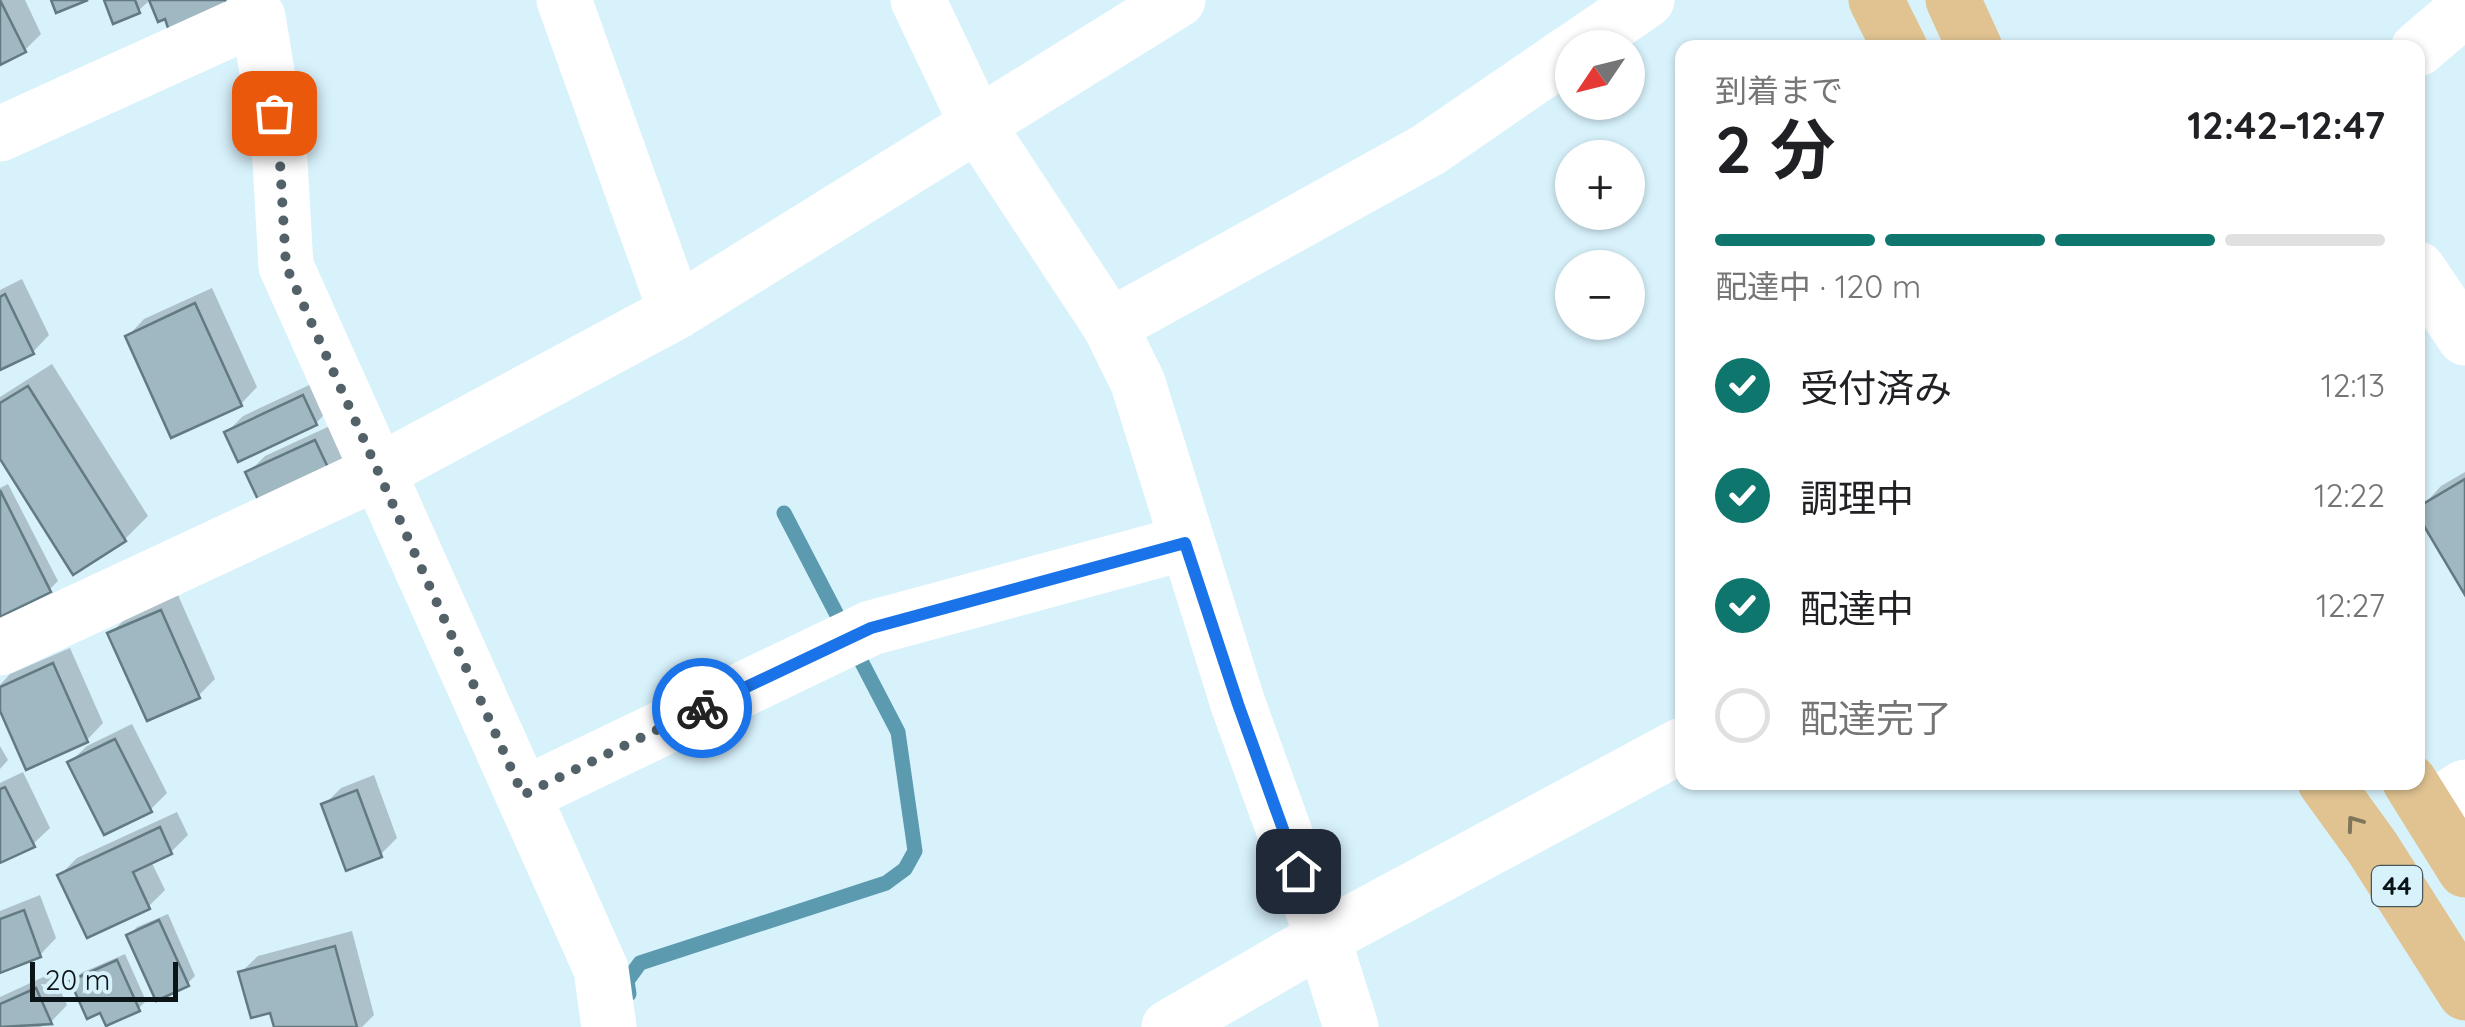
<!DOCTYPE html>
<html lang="ja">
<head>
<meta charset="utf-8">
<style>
  :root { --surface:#fff; --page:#f6f6f6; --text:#202124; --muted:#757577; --line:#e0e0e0; --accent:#0f766e }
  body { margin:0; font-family:Quicksand,"Noto Sans JP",sans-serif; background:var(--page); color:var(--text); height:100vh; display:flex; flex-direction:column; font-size:38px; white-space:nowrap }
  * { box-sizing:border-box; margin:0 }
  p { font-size:32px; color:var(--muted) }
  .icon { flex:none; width:55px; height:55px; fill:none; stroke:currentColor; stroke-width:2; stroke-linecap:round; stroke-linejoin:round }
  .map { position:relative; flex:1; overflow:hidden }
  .side { position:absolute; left:1675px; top:40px; width:750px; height:750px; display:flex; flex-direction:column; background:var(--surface); border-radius:20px; box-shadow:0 2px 8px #0004 }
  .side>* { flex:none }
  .needle { width:65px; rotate:235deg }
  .tools { position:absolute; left:1555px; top:30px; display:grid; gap:20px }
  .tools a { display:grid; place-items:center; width:90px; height:90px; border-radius:50%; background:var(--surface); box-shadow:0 2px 8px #0004; font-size:50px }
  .scale { position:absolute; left:30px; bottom:25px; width:148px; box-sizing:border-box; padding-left:10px; border:5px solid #0b1518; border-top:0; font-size:28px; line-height:35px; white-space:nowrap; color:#0b1518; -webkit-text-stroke:8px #d8f2fc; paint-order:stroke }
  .pin { position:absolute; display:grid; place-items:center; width:85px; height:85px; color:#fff; margin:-42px; border-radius:20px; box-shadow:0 5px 15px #0006 }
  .courier { position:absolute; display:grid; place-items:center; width:100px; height:100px; margin:-50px; border:8px solid #1a73e8; border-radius:50%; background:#fff; color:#222; box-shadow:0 2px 12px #0007 }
  .overview em { font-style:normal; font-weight:700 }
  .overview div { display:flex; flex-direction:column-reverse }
  .overview { display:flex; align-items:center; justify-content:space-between; height:170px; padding:0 40px }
  h1 { font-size:65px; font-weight:700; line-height:75px }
  .bar { display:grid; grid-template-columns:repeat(4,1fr); gap:15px 10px; align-content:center; height:120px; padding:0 40px }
  .bar i { height:12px; border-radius:8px; background:var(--line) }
  .bar .current { background:var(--accent) }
  .bar p { grid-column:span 4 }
  ol { padding:0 40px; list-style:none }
  li { display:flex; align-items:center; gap:30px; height:110px }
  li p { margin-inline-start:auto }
  li .icon { padding:10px; border-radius:50%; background:var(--accent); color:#fff; stroke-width:4 }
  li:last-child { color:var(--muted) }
  li i { width:55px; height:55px; border:5px solid var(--line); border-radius:50% }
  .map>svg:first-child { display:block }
</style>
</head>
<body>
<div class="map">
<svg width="2465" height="1027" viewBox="0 0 2465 1027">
  <rect width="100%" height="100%" fill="#d8f2fc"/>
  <g fill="#0003">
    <path d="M0,0H25L41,34L25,50L0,62Z"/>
    <path d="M107,0H150L138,11Z"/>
    <path d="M22,279L49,335L33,352L0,367V290Z"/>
    <path d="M212,288L257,387L241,404L128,336L144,319Z"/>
    <path d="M52,364L148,516L124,540L0,454V397Z"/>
    <path d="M320,380L332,407L316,423L227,432L243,416Z"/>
    <path d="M332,425L347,455L330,472L248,473L265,456Z"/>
    <path d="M2465,472V590L2418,511L2441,486Z"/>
    <path d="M8,484L58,581L50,589L0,615V488Z"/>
    <path d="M178,595L215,679L198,696L110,634L127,617Z"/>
    <path d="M70,648L103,723L87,740L0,705V685L10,674Z"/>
    <path d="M132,724L167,793L150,810L70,762L87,746Z"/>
    <path d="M0,746L8,760L0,769Z"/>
    <path d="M23,772L50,828L33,844L0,860V783Z"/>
    <path d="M374,775L397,838L380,855L324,805L341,788Z"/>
    <path d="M177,812L188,835L171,852L151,861L165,890L148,907L60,875L77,858Z"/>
    <path d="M40,895L56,938L40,955L0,970V911Z"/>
    <path d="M168,914L195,976L187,984L129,935L137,927Z"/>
    <path d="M352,931L374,1015L362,1027H276L272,1010L241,972L258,956Z"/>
    <path d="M125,954L146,1001L138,1009L101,1010L73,981L81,973Z"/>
    <path d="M52,973L67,1005L51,1022L40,1027H0V997Z"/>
  </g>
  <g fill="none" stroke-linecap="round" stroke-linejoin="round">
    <path stroke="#5c9ab0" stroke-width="15" d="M629,994L627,981L640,963L886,883L905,869L915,851L898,732L784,513"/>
  </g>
  <g fill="#9fb8c1" stroke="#637a83" stroke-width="2.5">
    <path d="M0,0L26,52L0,65Z"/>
    <path d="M51,0H88L56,13Z"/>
    <path d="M104,0H135L140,13L113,24Z"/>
    <path d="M149,0H225L229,9L169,31L165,19L158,22Z"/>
    <path d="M5,294L34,354L0,370V297Z"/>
    <path d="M195,303L242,406L171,438L125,336Z"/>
    <path d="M28,386L126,541L73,575L0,459V403Z"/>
    <path d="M303,395L317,425L238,462L224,432Z"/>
    <path d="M315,440L331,474L261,506L245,472Z"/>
    <path d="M2465,479V595L2418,516V507Z"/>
    <path d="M0,490L51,592L0,617Z"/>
    <path d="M161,610L200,698L147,721L107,633Z"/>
    <path d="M53,663L88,742L26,770L0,711V687Z"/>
    <path d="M115,739L152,812L104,835L67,762Z"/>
    <path d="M5,787L35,847L0,863V789Z"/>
    <path d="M357,790L382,857L346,871L321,804Z"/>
    <path d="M160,827L172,854L133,872L150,909L87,938L57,875Z"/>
    <path d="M24,910L41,957L0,973V919Z"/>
    <path d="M159,920L189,986L156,1001L126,935Z"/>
    <path d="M335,946L357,1027H274L270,1013L251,1018L238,972Z"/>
    <path d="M117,960L140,1011L106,1026L100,1013L87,1019L70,981Z"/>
    <path d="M36,988L52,1024L0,1027V1004Z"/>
  </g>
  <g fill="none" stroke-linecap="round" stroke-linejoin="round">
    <g stroke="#fff" stroke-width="55">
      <path d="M564,0L676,312"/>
      <path d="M918,0L977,124L1110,326L1138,383L1238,704L1323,938L1351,1027"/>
      <path d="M1577,48L1647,0"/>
      <path d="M2418,49L2465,9"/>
      <path d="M0,134L258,17L279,145L286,266L601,969L609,1027"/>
      <path d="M2418,269L2465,338"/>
      <path d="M1110,326L1428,150L1572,51"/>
      <path d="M0,648L378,472L676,312L1178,0"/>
      <path d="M523,795L871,628L1185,543"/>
      <path d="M2429,810L2465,787"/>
      <path d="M1169,1027L1323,938L1682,745"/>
    </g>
    <g stroke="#e0c391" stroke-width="55">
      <path d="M1876,0L1900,48"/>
      <path d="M1953,0L1975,48"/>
      <path d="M2325,782L2372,847L2465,993"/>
      <path d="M2410,782L2465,870"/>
    </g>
  </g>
  <defs><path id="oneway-chevron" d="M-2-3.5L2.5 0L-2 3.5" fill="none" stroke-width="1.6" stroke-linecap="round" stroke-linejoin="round" transform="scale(2.5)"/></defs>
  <use stroke="#80755b" href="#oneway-chevron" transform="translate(2354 823) rotate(-126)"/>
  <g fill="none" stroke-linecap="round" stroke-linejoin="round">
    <path stroke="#536268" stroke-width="10" stroke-dasharray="0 18" d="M274,113L279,145L286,266L523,795L702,708"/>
    <path stroke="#1a73e8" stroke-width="12" d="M702,708L871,628L1185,543L1238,704L1298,871"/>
  </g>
  <g text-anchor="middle" stroke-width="9" stroke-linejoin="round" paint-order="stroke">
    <rect fill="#d8f2fc" stroke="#48575c" stroke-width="2.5" x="2372" y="866" width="50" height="40" rx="8"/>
    <g font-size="25" font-weight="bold" fill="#0b1518">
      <text x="2397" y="895">44</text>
    </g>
  </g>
</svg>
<div class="tools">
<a><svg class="needle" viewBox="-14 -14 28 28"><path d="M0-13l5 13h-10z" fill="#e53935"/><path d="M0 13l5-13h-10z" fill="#757577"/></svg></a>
<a>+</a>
<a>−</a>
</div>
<div class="scale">20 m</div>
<div class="pin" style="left:274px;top:113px;background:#ea580c"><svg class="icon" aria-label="bag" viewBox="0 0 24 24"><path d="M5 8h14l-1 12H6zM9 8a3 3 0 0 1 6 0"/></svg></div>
<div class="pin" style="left:1298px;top:871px;background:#1f2937"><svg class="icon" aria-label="home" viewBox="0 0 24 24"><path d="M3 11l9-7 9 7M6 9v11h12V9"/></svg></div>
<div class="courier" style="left:702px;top:708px"><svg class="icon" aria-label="bike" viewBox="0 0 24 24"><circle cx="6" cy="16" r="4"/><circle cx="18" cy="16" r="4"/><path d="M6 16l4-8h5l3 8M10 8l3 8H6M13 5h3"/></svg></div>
<section class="side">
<div class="overview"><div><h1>2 分</h1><p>到着まで</p></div><em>12:42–12:47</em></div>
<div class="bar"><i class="current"></i><i class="current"></i><i class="current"></i><i></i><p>配達中 · 120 m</p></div>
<ol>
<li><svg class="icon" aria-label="check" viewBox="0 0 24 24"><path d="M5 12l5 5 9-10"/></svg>受付済み<p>12:13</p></li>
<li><svg class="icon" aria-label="check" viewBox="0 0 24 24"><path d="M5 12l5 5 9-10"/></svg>調理中<p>12:22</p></li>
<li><svg class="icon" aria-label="check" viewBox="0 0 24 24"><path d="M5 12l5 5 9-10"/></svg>配達中<p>12:27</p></li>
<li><i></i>配達完了</li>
</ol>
</section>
</div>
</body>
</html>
